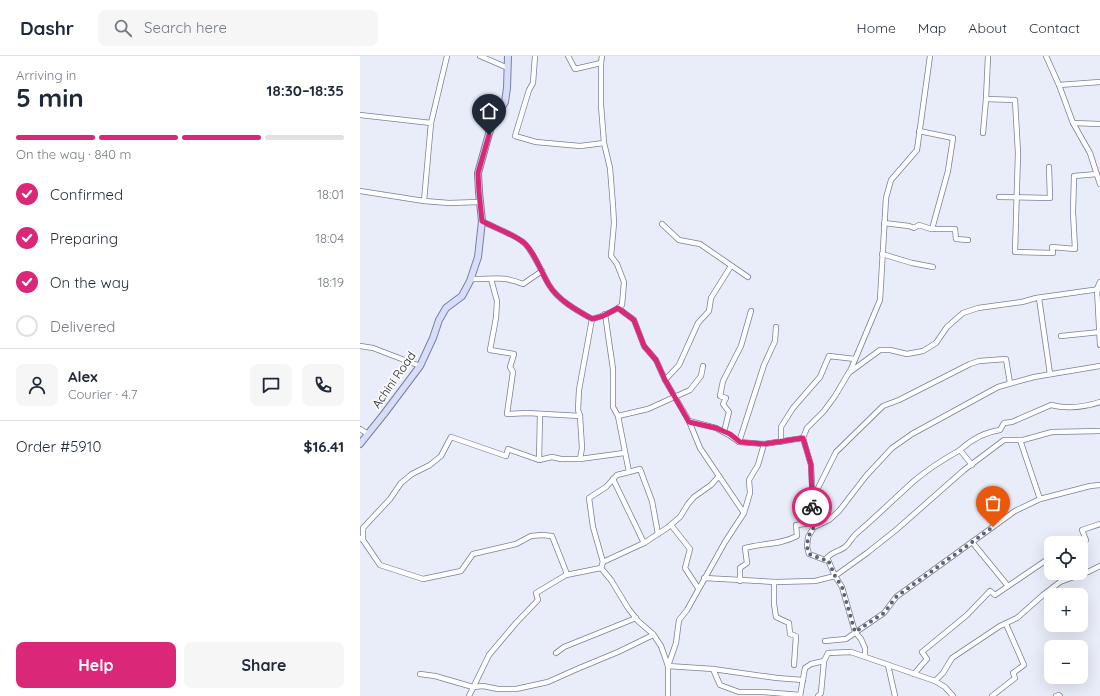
<!DOCTYPE html>
<html lang="en">
<head>
<meta charset="utf-8">
<style>
  :root { --surface:#fff; --page:#f6f6f7; --text:#1f2937; --muted:#747a83; --line:#e0e1e3; --accent:#db2777 }
  body { margin:0; font-family:Quicksand,sans-serif; background:var(--page); color:var(--text); height:100vh; display:flex; flex-direction:column; font-size:15px; white-space:nowrap }
  * { box-sizing:border-box; margin:0 }
  p { font-size:13px; color:var(--muted) }
  .icon { flex:none; width:22px; height:22px; fill:none; stroke:currentColor; stroke-width:2; stroke-linecap:round; stroke-linejoin:round }
  .map { position:relative; flex:1; overflow:hidden }
  .side { display:flex; flex-direction:column; background:var(--surface); width:360px }
  .side>* { flex:none }
  .controls { position:absolute; left:684px; top:480px; display:grid; gap:8px }
  .controls a { display:grid; place-items:center; width:44px; height:44px; border-radius:8px; background:var(--surface); box-shadow:0 4px 16px #0002; font-size:20px }
  .pin { position:absolute; display:grid; place-items:center; width:34px; height:34px; color:#fff; margin:-41px -17px; border-radius:50% 50% 50% 0; rotate:-45deg; box-shadow:0 0 4px #0007 }
  .pin .icon { rotate:45deg }
  .courier { position:absolute; display:grid; place-items:center; width:40px; height:40px; margin:-20px; border:3px solid #db2777; border-radius:50%; background:#fff; color:#222; box-shadow:0 1px 5px #0007 }
  .overview em { font-style:normal; font-weight:800 }
  .overview div { display:flex; flex-direction:column-reverse }
  .overview { display:flex; align-items:center; justify-content:space-between; height:68px; padding:0 16px }
  h1 { font-size:26px; font-weight:800; line-height:30px }
  .bar { display:grid; grid-template-columns:repeat(4,1fr); gap:6px 4px; align-content:center; height:48px; padding:0 16px }
  .bar i { height:5px; border-radius:3px; background:var(--line) }
  .bar .on { background:var(--accent) }
  .bar p { grid-column:span 4 }
  .line { display:flex; align-items:center; gap:10px; padding:0 16px; border-top:1px solid var(--line) }
  .line div { flex:1 }
  .round { display:grid; place-items:center; flex:none; width:42px; height:42px; border-radius:8px; background:var(--page) }
  ol { padding:0 16px; list-style:none }
  li { display:flex; align-items:center; gap:12px; height:44px }
  li p { margin-inline-start:auto }
  li .icon { padding:4px; border-radius:50%; background:var(--accent); color:#fff; stroke-width:4 }
  li:last-child { color:var(--muted) }
  li i { width:22px; height:22px; border:2px solid var(--line); border-radius:50% }
  .action { display:flex; gap:8px; margin-top:auto; padding:8px 16px }
  .action a { flex:1; height:46px; border-radius:8px; background:var(--accent); color:#fff; font-size:16px; font-weight:800; line-height:46px; text-align:center }
  .action a+a { background:var(--page); color:var(--text) }
  header { display:flex; align-items:center; gap:24px; box-sizing:border-box; height:56px; padding:0 20px; background:var(--surface); border-bottom:1px solid var(--line) }
  header strong { font-size:19px }
  nav { display:flex; gap:22px; margin-inline-start:auto; font-size:14px }
  .search { width:280px; height:36px; background:var(--page); display:flex; align-items:center; gap:10px; box-sizing:border-box; padding:0 14px; border-radius:8px; color:var(--muted); font-size:15px }
  main { display:flex; flex:1; min-height:0 }
  .map>svg:first-child { display:block }
</style>
</head>
<body>
<header>
<strong>Dashr</strong>
<div class="search"><svg class="icon" aria-label="search" viewBox="0 0 24 24"><circle cx="10" cy="10" r="6"/><path d="M15 15l6 6"/></svg>Search here</div>
<nav><a>Home</a><a>Map</a><a>About</a><a>Contact</a></nav>
</header>
<main>
<section class="side">
<div class="overview"><div><h1>5 min</h1><p>Arriving in</p></div><em>18:30–18:35</em></div>
<div class="bar"><i class="on"></i><i class="on"></i><i class="on"></i><i></i><p>On the way · 840 m</p></div>
<ol>
<li><svg class="icon" aria-label="check" viewBox="0 0 24 24"><path d="M5 12l5 5 9-10"/></svg>Confirmed<p>18:01</p></li>
<li><svg class="icon" aria-label="check" viewBox="0 0 24 24"><path d="M5 12l5 5 9-10"/></svg>Preparing<p>18:04</p></li>
<li><svg class="icon" aria-label="check" viewBox="0 0 24 24"><path d="M5 12l5 5 9-10"/></svg>On the way<p>18:19</p></li>
<li><i></i>Delivered</li>
</ol>
<div class="line" style="height:72px"><a class="round"><svg class="icon" aria-label="person" viewBox="0 0 24 24"><circle cx="12" cy="8" r="4"/><path d="M4 21q1-7 8-7t8 7"/></svg></a><div><b>Alex</b><p>Courier · 4.7</p></div><a class="round"><svg class="icon" aria-label="chat" viewBox="0 0 24 24"><path d="M4 5h16v11H9l-5 4z"/></svg></a><a class="round"><svg class="icon" aria-label="phone" viewBox="0 0 24 24"><path d="M5 4h4l2 5-3 2q2 4 5 5l2-3 5 2v4C11 20 4 13 5 4z"/></svg></a></div>
<div class="line" style="height:52px"><div>Order #5910</div><b>$16.41</b></div>
<div class="action"><a>Help</a><a>Share</a></div>
</section>
<div class="map">
<svg width="740" height="640" viewBox="0 0 740 640">
  <rect width="100%" height="100%" fill="#e9ecf9"/>
  <g fill="none" stroke-linecap="round" stroke-linejoin="round">
    <defs>
      <g id="street">
        <path d="M120,0L148,12"/>
        <path d="M175,0L173,27L169,34L155,80L176,86L220,90L244,87"/>
        <path d="M208,0L215,13L241,7"/>
        <path d="M628,0L626,43L655,44L658,97L655,196L693,197L692,191L715,193L713,156L714,120L737,118"/>
        <path d="M686,0L699,29L713,67L730,97L740,128"/>
        <path d="M699,29L740,26"/>
        <path d="M0,59L71,67L64,145L0,135"/>
        <path d="M71,67L87,0"/>
        <path d="M713,67L740,68"/>
        <path d="M559,75L593,82L588,115L572,173"/>
        <path d="M623,77L626,43"/>
        <path d="M639,141L690,142L689,111"/>
        <path d="M64,145L89,147L120,146"/>
        <path d="M122,165C135,172 151,177 163,186C173,194 182,217 189,229C198,244 216,254 232,263C243,260 253,256 262,249L264,226L257,208L251,200L254,167L253,150L250,112L244,87L241,49V7L242,0"/>
        <path d="M524,167L549,170L554,172L559,169L571,173H595L596,183L608,184"/>
        <path d="M302,168L319,184L340,188L388,221"/>
        <path d="M522,198L552,207L573,211"/>
        <path d="M111,223C131,224 142,219 163,228L182,215"/>
        <path d="M131,223L137,245L136,262L130,294L154,298L150,311L153,316L147,358L167,357L220,360"/>
        <path d="M740,226L737,233L740,289"/>
        <path d="M679,242L690,318"/>
        <path d="M258,252L274,264L284,290L296,304L305,324L329,365L356,372L369,379L379,386L404,388L443,382"/>
        <path d="M245,258L253,313V351L258,360L269,416L257,419L246,431L229,442L233,471L243,506L241,512L251,524L268,552L278,565L293,578L301,590L308,610V640"/>
        <path d="M701,280L740,276"/>
        <path d="M0,290L13,292L60,310"/>
        <path d="M490,316L520,294H530L547,298L563,295L576,287L587,271L603,257L618,252L662,246L676,242L740,233"/>
        <path d="M305,324L319,309L338,267L349,255L351,242L371,210"/>
        <path d="M258,360L288,353L330,334L341,320L343,310"/>
        <path d="M329,365L340,392L384,457"/>
        <path d="M0,373L8,378"/>
        <path d="M364,376L369,356L363,348L366,342L360,340L363,325L381,290L391,255"/>
        <path d="M660,384L680,443"/>
        <path d="M379,386L404,309L415,285L416,271"/>
        <path d="M421,386V371L433,352L460,321L469,300L495,303"/>
        <path d="M404,388L398,409L389,424L390,437L384,457L365,486L327,554L319,564L316,587L308,610L353,613L417,622L443,624"/>
        <path d="M600,394C612,383 625,376 640,374L644,367L652,366L691,349C707,353 725,351 740,346"/>
        <path d="M220,403L222,392L220,360L218,354L219,334L232,263"/>
        <path d="M179,404L180,358"/>
        <path d="M269,416L280,413L292,445L298,478"/>
        <path d="M253,423L284,487"/>
        <path d="M452,439L458,432L476,396L523,350L539,344L610,308L619,305L646,303L650,327"/>
        <path d="M311,469L330,493L325,512L338,532"/>
        <path d="M454,471L451,409L443,382L447,372L464,355L475,340L491,313L520,244L526,142L531,124L557,94L570,0"/>
        <path d="M0,482L3,484L20,509L63,523L101,515L113,498L156,488L171,480L182,479L192,480L207,518"/>
        <path d="M3,484V472L30,443L41,427L52,418L70,409L81,400L91,381L146,400L148,393L179,404L192,401L201,403H220L264,397"/>
        <path d="M612,486L648,530"/>
        <path d="M720,487L726,484L722,474L740,468"/>
        <path d="M465,504C473,494 477,497 485,491C490,487 492,481 497,477C517,460 535,442 554,425C568,413 584,403 600,394L612,409"/>
        <path d="M243,506L284,487L307,472L320,461L328,448L334,441L351,429L359,420"/>
        <path d="M344,522L416,526L455,525L475,520L507,497L536,474L604,414L644,384H663L692,376L740,375"/>
        <path d="M380,525V512L387,507L385,492C403,487 420,489 437,480L436,469L453,467"/>
        <path d="M414,526V548L416,561L429,567L430,578L436,580L434,609"/>
        <path d="M465,585L486,583L524,557L536,541L655,455L680,443L730,430L740,429"/>
        <path d="M196,597L204,591L276,562"/>
        <path d="M505,600V592L501,583L495,576L482,531L475,520L468,504H465L449,498L447,491L448,481L454,471L469,464L479,455L506,420L532,392L552,378L638,331L674,321L740,310"/>
        <path d="M528,609L535,640"/>
        <path d="M353,613L360,629L379,636H403L440,639"/>
        <path d="M60,618L75,620L113,631L123,630L138,633H156L188,626L217,613L258,596L293,579"/>
        <path d="M554,618L567,603L562,596L607,559L630,535L635,539L691,501"/>
        <path d="M575,625L583,617L592,602L640,570L657,562L683,539L700,526L728,516L740,510"/>
        <path d="M109,640L129,599L156,567L178,544L176,537L206,519L241,512"/>
        <path d="M440,640L445,612L451,608L464,605L468,597L491,596L575,625L585,631L593,640"/>
        <path d="M458,640L461,637L464,605"/>
        <path d="M632,640L655,622L653,617L664,609L646,568"/>
        <path d="M696,640L699,639L700,640"/>
      </g>
      <path id="secondary" d="M0,388L24,358L60,310L73,282L79,264L86,252L102,240L110,225L118,201L122,165L119,136L118,117L132,67L145,46L147,32L148,0"/>
    </defs>
    <use href="#street" stroke="#78809c" stroke-width="6"/>
    <use href="#secondary" stroke="#78809c" stroke-width="8"/>
    <use href="#street" stroke="#fff" stroke-width="4.5"/>
    <use href="#secondary" stroke="#d8defa" stroke-width="6"/>
  </g>
  <g fill="none" stroke-linecap="round" stroke-linejoin="round">
    <path stroke="#60636e" stroke-width="4" stroke-dasharray="0 7.2" d="M452,451L454,471L448,481L447,491L449,498L465,504H468L475,520L482,531L495,576L524,557L536,541L633,471"/>
    <path stroke="#db2777" stroke-width="5" d="M129,79L118,117L119,136L122,165C135,172 151,177 163,186C173,193 182,218 189,229C198,244 216,254 232,263L243,260L258,252L274,264L284,290L296,304L305,324L329,366L356,372L370,378L380,386L404,388L443,382L451,409L452,451"/>
  </g>
  <g text-anchor="middle" stroke-width="4" stroke-linejoin="round" paint-order="stroke">
    <g font-size="12" fill="#161923" stroke="#fafafa">
      <text transform="translate(34 324) rotate(-55)" y="4">Achini Road</text>
    </g>
  </g>
</svg>
<div class="controls">
<a><svg class="icon" aria-label="locate" viewBox="0 0 24 24"><circle cx="12" cy="12" r="6"/><path d="M12 2v4M12 18v4M2 12h4M18 12h4"/></svg></a>
<a>+</a>
<a>−</a>
</div>
<div class="pin" style="left:633px;top:471px;background:#ea580c"><svg class="icon" aria-label="bag" viewBox="0 0 24 24"><path d="M5 8h14l-1 12H6zM9 8a3 3 0 0 1 6 0"/></svg></div>
<div class="pin" style="left:129px;top:79px;background:#1f2937"><svg class="icon" aria-label="home" viewBox="0 0 24 24"><path d="M3 11l9-7 9 7M6 9v11h12V9"/></svg></div>
<div class="courier" style="left:452px;top:451px"><svg class="icon" aria-label="bike" viewBox="0 0 24 24"><circle cx="6" cy="16" r="4"/><circle cx="18" cy="16" r="4"/><path d="M6 16l4-8h5l3 8M10 8l3 8H6M13 5h3"/></svg></div>
</div>
</main>
</body>
</html>
